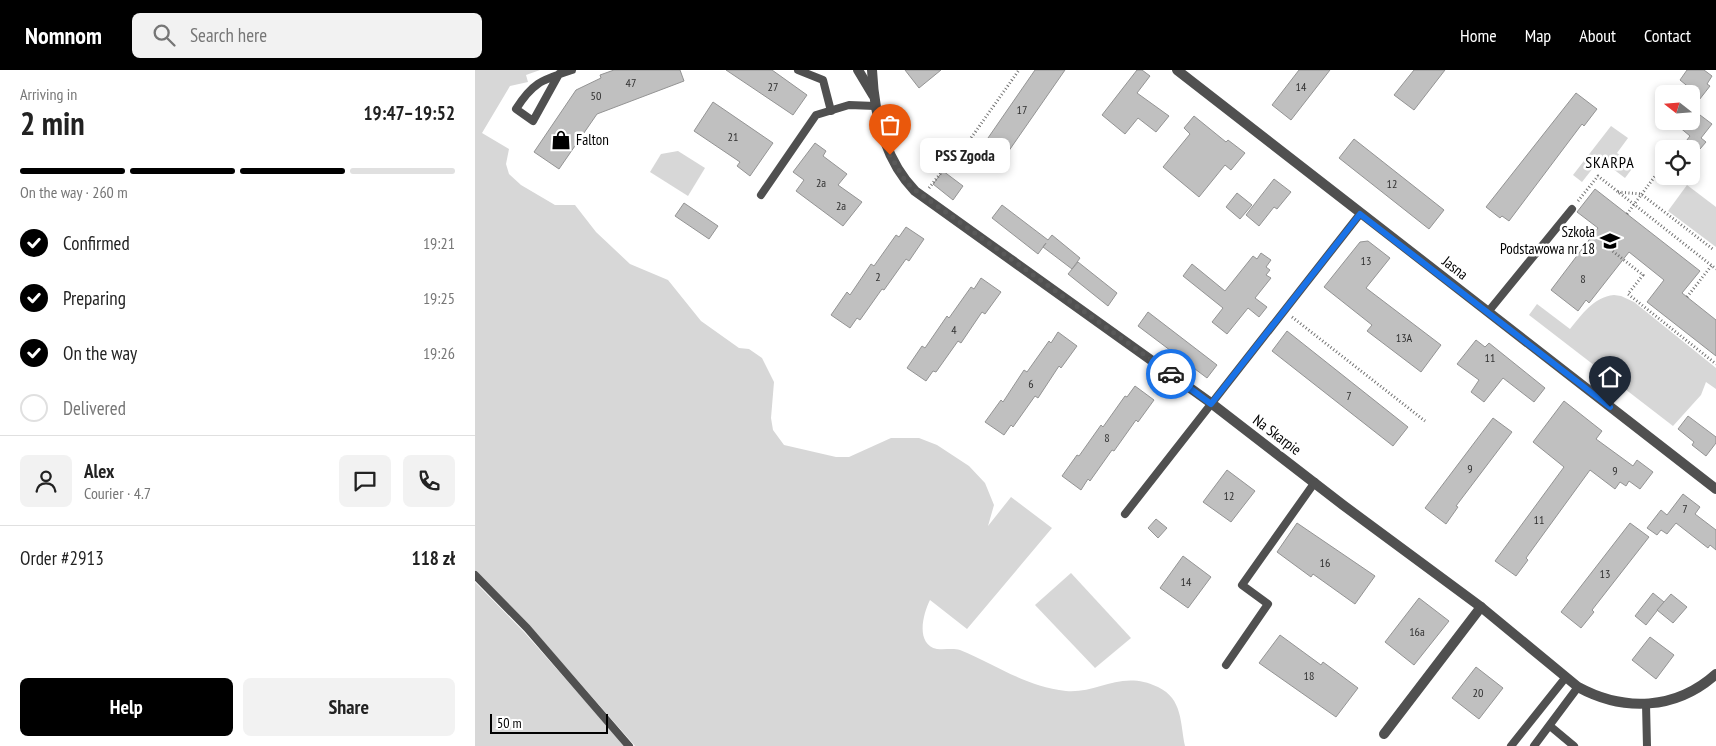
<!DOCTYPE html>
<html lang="en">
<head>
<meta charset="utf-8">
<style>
  :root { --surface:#fff; --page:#f2f2f2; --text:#222; --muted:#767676; --line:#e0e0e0; --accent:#000 }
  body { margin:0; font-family:"PT Sans Narrow",sans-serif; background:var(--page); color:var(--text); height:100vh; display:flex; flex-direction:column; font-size:19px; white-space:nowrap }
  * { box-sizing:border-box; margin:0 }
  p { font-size:16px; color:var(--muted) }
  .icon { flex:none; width:28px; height:28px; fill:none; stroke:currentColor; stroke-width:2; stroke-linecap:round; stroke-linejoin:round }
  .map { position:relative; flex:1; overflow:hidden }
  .panel { display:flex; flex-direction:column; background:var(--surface); width:475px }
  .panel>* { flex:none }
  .needle { width:32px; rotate:287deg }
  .tools { position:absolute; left:1180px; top:15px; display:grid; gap:10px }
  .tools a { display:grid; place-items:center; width:45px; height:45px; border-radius:8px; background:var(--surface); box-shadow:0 2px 8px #0003; font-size:25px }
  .scale { position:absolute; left:15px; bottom:12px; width:118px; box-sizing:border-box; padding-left:5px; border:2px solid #000; border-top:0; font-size:14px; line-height:18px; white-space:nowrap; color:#000; -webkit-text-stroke:4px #fff; paint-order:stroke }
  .pin { position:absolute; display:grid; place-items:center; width:42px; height:42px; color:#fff; margin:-51px -21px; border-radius:50% 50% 50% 0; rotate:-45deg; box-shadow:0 0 5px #0007 }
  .pin .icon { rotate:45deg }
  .courier { position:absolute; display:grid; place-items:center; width:50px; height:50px; margin:-25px; border:4px solid #1a73e8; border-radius:50%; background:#fff; color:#222; box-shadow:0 1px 6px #0007 }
  .bubble { position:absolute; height:35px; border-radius:8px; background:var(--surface); box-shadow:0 2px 8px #0003; font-size:16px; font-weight:600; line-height:35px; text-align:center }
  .headline em { font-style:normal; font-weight:600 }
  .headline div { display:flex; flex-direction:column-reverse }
  .headline { display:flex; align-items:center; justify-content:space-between; height:85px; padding:0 20px }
  h1 { font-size:32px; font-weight:600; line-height:38px }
  .bar { display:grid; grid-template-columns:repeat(4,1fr); gap:8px 5px; align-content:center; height:60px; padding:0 20px }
  .bar i { height:6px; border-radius:4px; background:var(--line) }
  .bar .selected { background:var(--accent) }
  .bar p { grid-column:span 4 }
  .line { display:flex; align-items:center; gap:12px; padding:0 20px; border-top:1px solid var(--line) }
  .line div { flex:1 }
  .round { display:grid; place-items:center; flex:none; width:52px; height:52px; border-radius:8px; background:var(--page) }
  ol { padding:0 20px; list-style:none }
  li { display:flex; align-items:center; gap:15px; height:55px }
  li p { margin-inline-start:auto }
  li .icon { padding:5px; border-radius:50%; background:var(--accent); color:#fff; stroke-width:4 }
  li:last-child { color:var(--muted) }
  li i { width:28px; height:28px; border:2px solid var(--line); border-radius:50% }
  .button { display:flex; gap:10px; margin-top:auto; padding:10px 20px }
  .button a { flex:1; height:58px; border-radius:8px; background:var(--accent); color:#fff; font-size:20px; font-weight:600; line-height:58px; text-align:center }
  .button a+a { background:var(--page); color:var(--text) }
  header { display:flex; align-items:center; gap:30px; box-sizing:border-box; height:70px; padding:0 25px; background:var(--accent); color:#fff }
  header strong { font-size:24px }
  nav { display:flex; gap:28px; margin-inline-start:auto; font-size:18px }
  .search { width:350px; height:45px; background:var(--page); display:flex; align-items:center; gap:12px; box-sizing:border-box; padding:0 18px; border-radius:8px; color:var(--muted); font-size:19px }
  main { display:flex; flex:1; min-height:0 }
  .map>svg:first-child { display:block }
</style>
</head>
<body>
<header>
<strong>Nomnom</strong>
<div class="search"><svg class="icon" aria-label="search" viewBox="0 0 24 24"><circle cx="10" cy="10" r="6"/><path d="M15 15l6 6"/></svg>Search here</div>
<nav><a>Home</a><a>Map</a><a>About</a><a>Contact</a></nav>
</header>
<main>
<section class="panel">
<div class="headline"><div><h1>2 min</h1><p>Arriving in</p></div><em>19:47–19:52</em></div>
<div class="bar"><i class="selected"></i><i class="selected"></i><i class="selected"></i><i></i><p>On the way · 260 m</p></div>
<ol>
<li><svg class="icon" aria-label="check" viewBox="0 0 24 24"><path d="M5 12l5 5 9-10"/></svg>Confirmed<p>19:21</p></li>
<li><svg class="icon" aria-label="check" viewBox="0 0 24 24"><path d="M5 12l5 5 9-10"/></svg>Preparing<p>19:25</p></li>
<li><svg class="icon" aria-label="check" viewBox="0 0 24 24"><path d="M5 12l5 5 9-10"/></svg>On the way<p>19:26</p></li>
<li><i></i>Delivered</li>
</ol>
<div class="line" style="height:90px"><a class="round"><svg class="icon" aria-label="person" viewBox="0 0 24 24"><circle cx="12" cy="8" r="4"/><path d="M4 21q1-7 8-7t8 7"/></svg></a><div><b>Alex</b><p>Courier · 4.7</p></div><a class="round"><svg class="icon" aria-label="chat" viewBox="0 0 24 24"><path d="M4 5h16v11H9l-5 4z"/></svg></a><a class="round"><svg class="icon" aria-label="phone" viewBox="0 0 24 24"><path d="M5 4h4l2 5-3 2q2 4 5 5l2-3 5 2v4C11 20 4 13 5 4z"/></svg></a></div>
<div class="line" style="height:65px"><div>Order #2913</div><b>118 zł</b></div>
<div class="button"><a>Help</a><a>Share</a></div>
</section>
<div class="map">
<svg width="1241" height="676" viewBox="0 0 1241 676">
  <rect width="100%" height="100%" fill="#fff"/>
  <g fill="#d7d7d7">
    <path d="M0,0H65L51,5L53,12L35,16L7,63L34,79L31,94L34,104L46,115L80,135H100L121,162L155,194L193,210L226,251L264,278L274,279L287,288L299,312L296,348L298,360L309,375L361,387H374L416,368H444L462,375L494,396L510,413L519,435L513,456L536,427L577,458L492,559L455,530C448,544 440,574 462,579C470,580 478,578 485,580C522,595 549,616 591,621C622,624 646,599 683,617C708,629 705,653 710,676H160L61,563L0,500Z"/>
    <path d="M1136,56L1153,68L1142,83L1159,96L1150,108L1121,86L1114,95L1118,98L1107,112L1098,105Z"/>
    <path d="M203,81L230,98L213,126L175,102L186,84Z"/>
    <path d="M1212,115L1241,137V177L1193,141Z"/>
    <path d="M1139,225L1146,226L1159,232L1241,298V319L1231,312L1226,325L1198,356L1054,245L1062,234L1095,259C1107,245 1118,227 1139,225Z"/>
    <path d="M596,503L656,568L620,598L560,535Z"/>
    <path d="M0,512L49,562L150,676H0Z"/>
  </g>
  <g fill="#c0c0c0" stroke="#949494">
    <path d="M139,0H205L209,11L122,44L84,99L59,82L101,20L126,8L125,5Z"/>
    <path d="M251,0H297L332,25L318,45Z"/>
    <path d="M430,0H466L444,18Z"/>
    <path d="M560,0H590L524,95L504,81Z"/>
    <path d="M662,0H667L675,6L662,23L694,46L681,62L663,48L650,64L627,45Z"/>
    <path d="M824,0H855L816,50L797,35Z"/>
    <path d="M939,0H970L939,40L919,25Z"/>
    <path d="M1212,0H1229L1237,6L1232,14L1235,16L1217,39L1237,54L1226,68L1231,72L1225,79H1205L1215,66L1197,51H1216V19L1205,10Z"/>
    <path d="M1101,23L1122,39L1109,56L1107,54L1034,151L1027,146L1025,148L1011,137Z"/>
    <path d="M238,32L298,73L275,106L262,96L265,92L219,61Z"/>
    <path d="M719,46L751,72L753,70L770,83L756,100L750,95L724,127L688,97L715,64L709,58Z"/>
    <path d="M879,69L969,140L954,159L864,88Z"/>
    <path d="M340,73L351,81L348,86L372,104L363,115L387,132L368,156L321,121L329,110L318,102Z"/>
    <path d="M468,101L488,116L478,130L458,114Z"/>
    <path d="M799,109L816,122L802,139L799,137L784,156L771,145Z"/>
    <path d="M1120,119L1225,201L1207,223L1241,250V286L1172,232L1189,210L1154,182L1114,233L1111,230L1103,241L1076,220L1123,158L1102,142Z"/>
    <path d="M762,123L777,135L765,149L751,137Z"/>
    <path d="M209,133L243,156L234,169L200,146Z"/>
    <path d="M527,135L573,170L577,165L605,188L597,199L568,177L571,173L563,184L517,148Z"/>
    <path d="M431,157L449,169L434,191L431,189L409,220L407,219L385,250L382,248L375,258L356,245L372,222L375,225L396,194L399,196L421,165L424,167Z"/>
    <path d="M893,171L915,188L891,218L966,275L946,302L892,261L897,255L849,217L885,172Z"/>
    <path d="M786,183L796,190L791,197L795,200L791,205L796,208L780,228L792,237L784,247L773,238L752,264L737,252L748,238L708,206L717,194L750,221L778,186L782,189Z"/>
    <path d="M603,192L642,223L633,236L593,204Z"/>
    <path d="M506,208L526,222L510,244L507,242L486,273L483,271L461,302L458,301L451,311L432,298L447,276L450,278L472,246L474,248L496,217L499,219Z"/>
    <path d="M673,242L742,295L732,308L663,256Z"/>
    <path d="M812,261L933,357L918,376L797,281Z"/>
    <path d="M583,262L602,276L586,298L584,296L563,328L560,326L538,357L536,355L529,365L510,352L526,330L528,332L549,300L552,302L574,271L576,273Z"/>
    <path d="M1001,270L1010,277L1014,273L1070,318L1059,332L1028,308L1009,332L996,322L1004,310L982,294Z"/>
    <path d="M660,316L679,330L663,352L661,350L639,381L637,380L615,411L613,409L606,420L587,406L602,385L604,386L626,355L628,357L650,326L652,327Z"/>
    <path d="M1089,331L1127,361L1121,369L1158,396L1162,390L1178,402L1165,419L1154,411L1151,416L1145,412L1140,419L1115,400L1051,488L1053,490L1041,506L1020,491L1089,397L1058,372Z"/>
    <path d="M1213,346L1241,367V373L1231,386L1217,375L1219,372L1203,359Z"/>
    <path d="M1018,348L1037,362L981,436L983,437L971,454L950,438Z"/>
    <path d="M752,400L780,421L756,452L728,432Z"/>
    <path d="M1208,424L1225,437L1220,444L1241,460V480L1235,475L1233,478L1201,453L1192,464L1186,460L1182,465L1172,458L1186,440L1192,445Z"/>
    <path d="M681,449L692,458L683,468L673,458Z"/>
    <path d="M822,453L900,506L880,534L838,504L836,507L802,482Z"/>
    <path d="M1155,453L1174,467L1117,540L1119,542L1106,558L1086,542Z"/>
    <path d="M708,486L736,507L713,538L685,518Z"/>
    <path d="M1178,523L1189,532L1171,555L1160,546Z"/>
    <path d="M1196,524L1212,537L1198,553L1182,540Z"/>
    <path d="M944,528L974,551L939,595L910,572Z"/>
    <path d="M805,565L846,595L848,592L883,618L861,647L784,593Z"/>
    <path d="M1175,567L1199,585L1181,609L1157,590Z"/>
    <path d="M1001,597L1028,618L1004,649L977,628Z"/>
  </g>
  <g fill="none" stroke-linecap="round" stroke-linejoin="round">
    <g stroke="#727272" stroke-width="3" stroke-dasharray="1 2.5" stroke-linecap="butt">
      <path d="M454,118L469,99L477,95L544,0"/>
      <path d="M1143,122L1166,124L1239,180"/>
      <path d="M1103,131L1123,106L1241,199"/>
      <path d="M1152,144L1189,94"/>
      <path d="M1135,179L1168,205L1153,224L1241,294"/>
      <path d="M1212,227L1237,195"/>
      <path d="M817,247L950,351"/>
    </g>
    <g stroke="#505050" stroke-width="8">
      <path d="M323,0L348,10L356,41"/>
      <path d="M84,4L58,51L41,39C58,12 67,10 97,0"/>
      <path d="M286,125L341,45L374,35L400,36"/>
      <path d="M1013,242L1097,139"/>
      <path d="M650,444L885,144"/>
      <path d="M0,505L52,558L154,676"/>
      <path d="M751,595L793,534L767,515L840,412"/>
      <path d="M1171,634L1172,676"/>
      <path d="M1075,656L1099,676"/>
      <path d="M1036,676L1091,607"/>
      <path d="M1059,676L1103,617"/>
    </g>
    <g stroke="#505050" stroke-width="10">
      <path d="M383,0L398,25"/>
      <path d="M397,0C399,43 409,89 440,121L736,333L868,435L1006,537L1103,617C1149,642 1201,640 1241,604"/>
      <path d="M702,0L1241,419"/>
      <path d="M909,664L1006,537"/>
    </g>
  </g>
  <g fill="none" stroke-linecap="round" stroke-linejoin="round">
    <path stroke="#595959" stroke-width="5" stroke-dasharray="0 9" d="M415,85L431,112L440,120L696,304"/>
    <path stroke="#1a73e8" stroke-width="6" d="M696,304L736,334L885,144L1135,337"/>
  </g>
  <defs>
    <symbol id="shop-bare" viewBox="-9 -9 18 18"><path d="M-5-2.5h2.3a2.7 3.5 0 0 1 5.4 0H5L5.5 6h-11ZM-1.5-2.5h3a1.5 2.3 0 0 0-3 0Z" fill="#000" stroke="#fff" stroke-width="2.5" paint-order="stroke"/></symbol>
    <symbol id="school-bare" viewBox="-9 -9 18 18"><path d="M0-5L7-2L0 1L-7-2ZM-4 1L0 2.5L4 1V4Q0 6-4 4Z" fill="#000" stroke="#fff" stroke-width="2.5" paint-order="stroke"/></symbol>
  </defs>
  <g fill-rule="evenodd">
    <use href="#shop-bare" x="72" y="56" width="28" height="28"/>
    <use href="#school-bare" x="1121" y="157" width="28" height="28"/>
  </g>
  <g text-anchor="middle" stroke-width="5" stroke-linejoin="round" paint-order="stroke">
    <g font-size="12" fill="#303030">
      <text x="156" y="17">47</text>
      <text x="298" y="21">27</text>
      <text x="826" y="21">14</text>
      <text x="121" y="30">50</text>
      <text x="547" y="44">17</text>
      <text x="258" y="71">21</text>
      <text x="346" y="117">2a</text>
      <text x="917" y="118">12</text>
      <text x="366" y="140">2a</text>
      <text x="891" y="195">13</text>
      <text x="403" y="211">2</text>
      <text x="1108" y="213">8</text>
      <text x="479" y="264">4</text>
      <text x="929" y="272">13A</text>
      <text x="1015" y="292">11</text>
      <text x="556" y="318">6</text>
      <text x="874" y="330">7</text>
      <text x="632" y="372">8</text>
      <text x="995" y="403">9</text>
      <text x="1140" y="405">9</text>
      <text x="754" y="430">12</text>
      <text x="1210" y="443">7</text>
      <text x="1064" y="454">11</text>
      <text x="850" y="497">16</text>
      <text x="1130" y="508">13</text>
      <text x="711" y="516">14</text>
      <text x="942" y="566">16a</text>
      <text x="834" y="610">18</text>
      <text x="1003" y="627">20</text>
    </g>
    <g font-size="15" fill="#000" stroke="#fff" text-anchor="start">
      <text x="101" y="75">Falton</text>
      <text x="1120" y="167" text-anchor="end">Szkoła<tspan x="1120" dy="17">Podstawowa nr 18</tspan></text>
    </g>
    <g font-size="15" fill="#000" stroke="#fff">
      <text transform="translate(980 198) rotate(38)" y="5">Jasna</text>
      <text transform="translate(802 365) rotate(37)" y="5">Na Skarpie</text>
    </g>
    <g font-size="16" letter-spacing="1" fill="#000" stroke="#fff">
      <text x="1135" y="98">SKARPA</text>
    </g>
  </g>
</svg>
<div class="tools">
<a><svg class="needle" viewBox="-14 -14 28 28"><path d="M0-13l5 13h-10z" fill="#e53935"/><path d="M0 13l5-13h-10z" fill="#767676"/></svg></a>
<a><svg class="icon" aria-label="locate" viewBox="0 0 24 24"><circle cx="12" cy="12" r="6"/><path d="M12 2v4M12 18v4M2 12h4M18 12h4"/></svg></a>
</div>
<div class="scale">50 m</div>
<div class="pin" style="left:415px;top:85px;background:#ea580c"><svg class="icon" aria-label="bag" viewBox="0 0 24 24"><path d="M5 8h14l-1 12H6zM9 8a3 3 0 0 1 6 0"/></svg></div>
<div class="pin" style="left:1135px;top:337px;background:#1f2937"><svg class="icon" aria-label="home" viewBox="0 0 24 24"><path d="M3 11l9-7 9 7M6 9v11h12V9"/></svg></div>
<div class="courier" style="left:696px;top:304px"><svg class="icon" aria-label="car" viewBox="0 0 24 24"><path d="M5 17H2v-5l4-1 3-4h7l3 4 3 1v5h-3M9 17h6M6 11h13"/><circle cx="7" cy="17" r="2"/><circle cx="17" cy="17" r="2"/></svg></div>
<div class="bubble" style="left:445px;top:68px;width:90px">PSS Zgoda</div>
</div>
</main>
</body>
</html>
